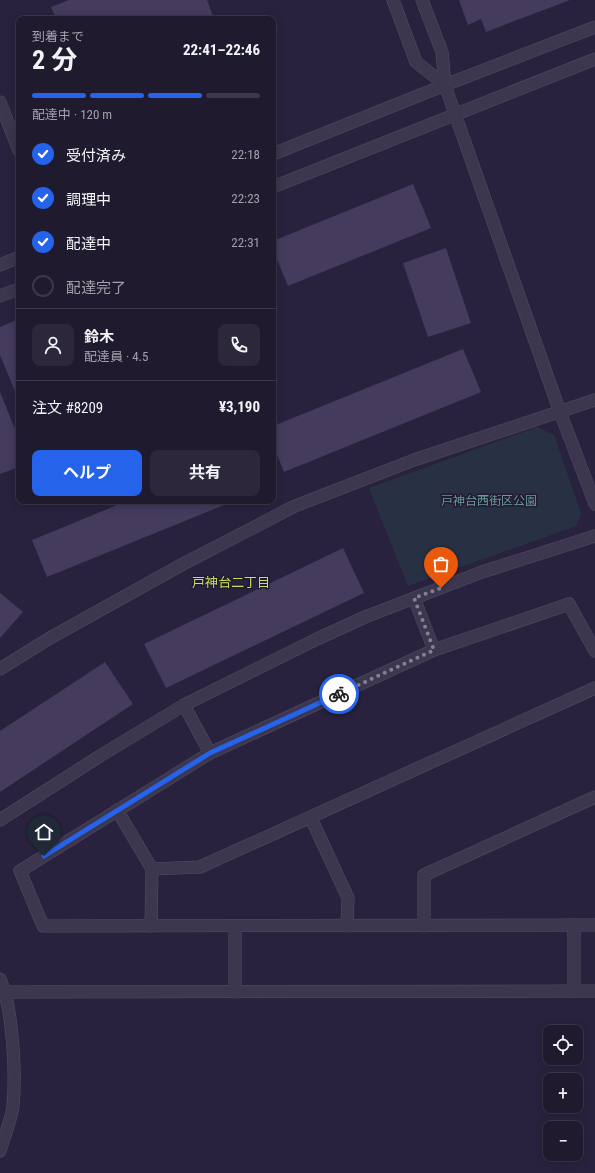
<!DOCTYPE html>
<html lang="ja">
<head>
<meta charset="utf-8">
<style>
  :root { --surface:#1f1a2e; --page:#2c273a; --text:#f1f3f6; --muted:#a1a1aa; --line:#3c384a; --accent:#2563eb }
  body { margin:0; font-family:"Roboto Condensed","Noto Sans JP",sans-serif; background:var(--page); color:var(--text); height:100vh; display:flex; flex-direction:column; font-size:15px; white-space:nowrap }
  * { box-sizing:border-box; margin:0 }
  p { font-size:13px; color:var(--muted) }
  .icon { flex:none; width:22px; height:22px; fill:none; stroke:currentColor; stroke-width:2; stroke-linecap:round; stroke-linejoin:round }
  .map { position:relative; flex:1; overflow:hidden }
  .drawer { position:absolute; left:16px; top:16px; width:260px; height:488px; display:flex; flex-direction:column; background:var(--surface); border-radius:8px; box-shadow:0 2px 10px #0003,0 0 0 1px var(--line) }
  .drawer>* { flex:none }
  .fabs { position:absolute; left:543px; top:1025px; display:grid; gap:8px }
  .fabs a { display:grid; place-items:center; width:40px; height:40px; border-radius:8px; background:var(--surface); box-shadow:0 2px 10px #0003,0 0 0 1px var(--line); font-size:20px }
  .pin { position:absolute; display:grid; place-items:center; width:34px; height:34px; color:#fff; margin:-41px -17px; border-radius:50% 50% 50% 0; rotate:-45deg; box-shadow:0 0 4px #0007 }
  .pin .icon { rotate:45deg }
  .courier { position:absolute; display:grid; place-items:center; width:40px; height:40px; margin:-20px; border:3px solid #2563eb; border-radius:50%; background:#fff; color:#222; box-shadow:0 1px 5px #0007 }
  .summary em { font-style:normal; font-weight:700 }
  .summary div { display:flex; flex-direction:column-reverse }
  .summary { display:flex; align-items:center; justify-content:space-between; height:68px; padding:0 16px }
  h1 { font-size:26px; font-weight:700; line-height:30px }
  .bar { display:grid; grid-template-columns:repeat(4,1fr); gap:6px 4px; align-content:center; height:48px; padding:0 16px }
  .bar i { height:5px; border-radius:3px; background:var(--line) }
  .bar .current { background:var(--accent) }
  .bar p { grid-column:span 4 }
  .line { display:flex; align-items:center; gap:10px; padding:0 16px; border-top:1px solid var(--line) }
  .line div { flex:1 }
  .round { display:grid; place-items:center; flex:none; width:42px; height:42px; border-radius:8px; background:var(--page) }
  ol { padding:0 16px; list-style:none }
  li { display:flex; align-items:center; gap:12px; height:44px }
  li p { margin-inline-start:auto }
  li .icon { padding:4px; border-radius:50%; background:var(--accent); color:#fff; stroke-width:4 }
  li:last-child { color:var(--muted) }
  li i { width:22px; height:22px; border:2px solid var(--line); border-radius:50% }
  .button { display:flex; gap:8px; margin-top:auto; padding:8px 16px }
  .button a { flex:1; height:46px; border-radius:8px; background:var(--accent); color:#fff; font-size:16px; font-weight:700; line-height:46px; text-align:center }
  .button a+a { background:var(--page); color:var(--text) }
  .map>svg:first-child { display:block }
</style>
</head>
<body>
<div class="map">
<svg width="595" height="1173" viewBox="0 0 595 1173">
  <rect width="100%" height="100%" fill="#29223e"/>
  <path fill="#283044" d="M537,427L554,435L581,513L576,526L408,586L369,488Z"/>
  <g fill="#443b5d">
    <path d="M69,0H207L214,19H56L51,7Z"/>
    <path d="M459,0H570L486,32L481,19L468,25Z"/>
    <path d="M413,184L431,228L288,286L273,250V241Z"/>
    <path d="M446,248L471,323L428,337L403,263Z"/>
    <path d="M19,319V401L0,355V327Z"/>
    <path d="M463,349L481,392L284,472L273,445V426Z"/>
    <path d="M0,392L19,439V467L0,474Z"/>
    <path d="M127,501H234L47,577L32,540Z"/>
    <path d="M343,548L364,593L166,688L144,644Z"/>
    <path d="M0,593L23,612L0,638Z"/>
    <path d="M105,662L133,704L0,792V731Z"/>
  </g>
  <g fill="none" stroke-linecap="round" stroke-linejoin="round">
    <defs>
      <g id="minor">
        <path d="M393,0L416,62L445,85"/>
        <path d="M422,0L442,52L445,85L455,114L560,412L595,504"/>
        <path d="M0,102L19,151"/>
        <path d="M273,154L445,85L595,27"/>
        <path d="M273,187L595,59"/>
        <path d="M0,265L19,257"/>
        <path d="M0,296L19,289"/>
        <path d="M414,598L434,650"/>
        <path d="M595,651L569,604L434,650L210,753L20,871L43,926L595,925"/>
        <path d="M0,669L50,638L183,564L295,506L414,460L595,400"/>
        <path d="M184,705L210,753"/>
        <path d="M117,810L152,869L151,926"/>
        <path d="M311,818L348,898L347,926"/>
        <path d="M0,820L100,756L184,705L317,639L365,617L482,572L595,536"/>
        <path d="M152,869L200,867L595,688"/>
        <path d="M574,925V991"/>
        <path d="M235,926V992"/>
        <path d="M424,926V875L595,797"/>
        <path d="M0,979C13,1008 16,1075 13,1106C11,1121 4,1137 0,1151"/>
        <path d="M4,992L595,991"/>
      </g>
    </defs>
    <use href="#minor" stroke="#544e66" stroke-width="13"/>
    <use href="#minor" stroke="#3c364e" stroke-width="12"/>
  </g>
  <g fill="none" stroke-linecap="round" stroke-linejoin="round">
    <path stroke="#867f98" stroke-width="4" stroke-dasharray="0 7.2" d="M339,694L434,650L414,598L441,588"/>
    <path stroke="#2563eb" stroke-width="5" d="M44,856L210,753L339,694"/>
  </g>
  <g text-anchor="middle" stroke-width="3" stroke-linejoin="round" paint-order="stroke">
    <g font-size="12" fill="#679c97" stroke="#211b33">
      <text x="489" y="505">戸神台西街区公園</text>
    </g>
    <g font-size="13" fill="#cedc5a" stroke="#211b33">
      <text x="231" y="587">戸神台二丁目</text>
    </g>
  </g>
</svg>
<div class="fabs">
<a><svg class="icon" aria-label="locate" viewBox="0 0 24 24"><circle cx="12" cy="12" r="6"/><path d="M12 2v4M12 18v4M2 12h4M18 12h4"/></svg></a>
<a>+</a>
<a>−</a>
</div>
<div class="pin" style="left:441px;top:588px;background:#ea580c"><svg class="icon" aria-label="bag" viewBox="0 0 24 24"><path d="M5 8h14l-1 12H6zM9 8a3 3 0 0 1 6 0"/></svg></div>
<div class="pin" style="left:44px;top:856px;background:#1f2937"><svg class="icon" aria-label="home" viewBox="0 0 24 24"><path d="M3 11l9-7 9 7M6 9v11h12V9"/></svg></div>
<div class="courier" style="left:339px;top:694px"><svg class="icon" aria-label="bike" viewBox="0 0 24 24"><circle cx="6" cy="16" r="4"/><circle cx="18" cy="16" r="4"/><path d="M6 16l4-8h5l3 8M10 8l3 8H6M13 5h3"/></svg></div>
<section class="drawer">
<div class="summary"><div><h1>2 分</h1><p>到着まで</p></div><em>22:41–22:46</em></div>
<div class="bar"><i class="current"></i><i class="current"></i><i class="current"></i><i></i><p>配達中 · 120 m</p></div>
<ol>
<li><svg class="icon" aria-label="check" viewBox="0 0 24 24"><path d="M5 12l5 5 9-10"/></svg>受付済み<p>22:18</p></li>
<li><svg class="icon" aria-label="check" viewBox="0 0 24 24"><path d="M5 12l5 5 9-10"/></svg>調理中<p>22:23</p></li>
<li><svg class="icon" aria-label="check" viewBox="0 0 24 24"><path d="M5 12l5 5 9-10"/></svg>配達中<p>22:31</p></li>
<li><i></i>配達完了</li>
</ol>
<div class="line" style="height:72px"><a class="round"><svg class="icon" aria-label="person" viewBox="0 0 24 24"><circle cx="12" cy="8" r="4"/><path d="M4 21q1-7 8-7t8 7"/></svg></a><div><b>鈴木</b><p>配達員 · 4.5</p></div><a class="round"><svg class="icon" aria-label="phone" viewBox="0 0 24 24"><path d="M5 4h4l2 5-3 2q2 4 5 5l2-3 5 2v4C11 20 4 13 5 4z"/></svg></a></div>
<div class="line" style="height:52px"><div>注文 #8209</div><b>¥3,190</b></div>
<div class="button"><a>ヘルプ</a><a>共有</a></div>
</section>
</div>
</body>
</html>
